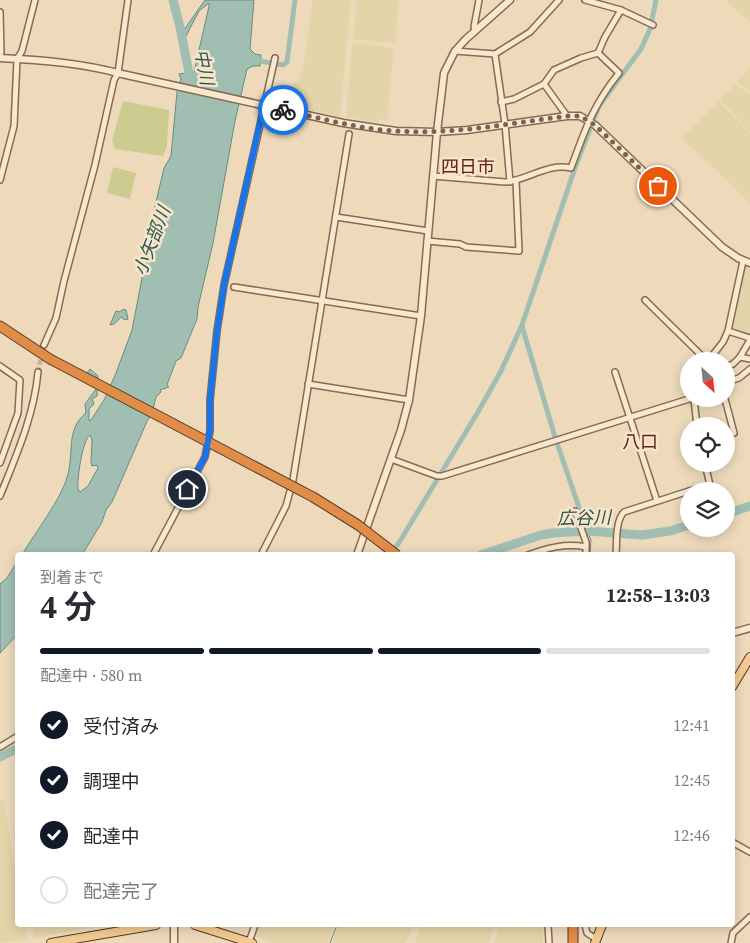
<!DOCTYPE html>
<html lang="ja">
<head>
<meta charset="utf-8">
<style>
  :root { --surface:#fff; --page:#f2f2f3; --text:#2b2b33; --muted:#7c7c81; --line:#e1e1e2; --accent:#111827 }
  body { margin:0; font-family:"Source Serif 4","Noto Sans JP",serif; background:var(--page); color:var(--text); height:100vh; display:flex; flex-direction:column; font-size:19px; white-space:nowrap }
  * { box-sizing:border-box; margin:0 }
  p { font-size:16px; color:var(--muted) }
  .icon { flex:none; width:28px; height:28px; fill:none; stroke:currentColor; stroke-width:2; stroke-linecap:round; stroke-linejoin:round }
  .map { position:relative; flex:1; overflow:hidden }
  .sheet { position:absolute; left:15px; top:552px; width:720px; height:375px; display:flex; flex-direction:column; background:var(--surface); border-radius:5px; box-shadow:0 2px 12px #0003 }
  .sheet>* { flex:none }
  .needle { width:32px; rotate:153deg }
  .buttons { position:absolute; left:680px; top:352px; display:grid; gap:10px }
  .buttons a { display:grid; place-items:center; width:55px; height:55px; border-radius:50%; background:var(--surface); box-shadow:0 2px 12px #0003; font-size:25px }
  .pin { position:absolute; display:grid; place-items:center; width:42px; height:42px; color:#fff; margin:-21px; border:2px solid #fff; border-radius:50%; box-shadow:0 1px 5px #0007 }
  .courier { position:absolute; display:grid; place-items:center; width:50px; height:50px; margin:-25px; border:4px solid #1a73e8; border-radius:50%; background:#fff; color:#222; box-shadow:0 1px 6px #0007 }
  .head em { font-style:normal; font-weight:700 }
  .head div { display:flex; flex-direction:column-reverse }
  .head { display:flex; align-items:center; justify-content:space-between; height:85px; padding:0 25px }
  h1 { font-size:32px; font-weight:700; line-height:38px }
  .bar { display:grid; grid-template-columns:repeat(4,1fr); gap:8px 5px; align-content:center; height:60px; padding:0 25px }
  .bar i { height:6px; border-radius:4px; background:var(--line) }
  .bar .active { background:var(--accent) }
  .bar p { grid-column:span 4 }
  ol { padding:0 25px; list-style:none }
  li { display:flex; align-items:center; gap:15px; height:55px }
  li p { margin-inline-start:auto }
  li .icon { padding:5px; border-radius:50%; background:var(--accent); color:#fff; stroke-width:4 }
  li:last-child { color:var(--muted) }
  li i { width:28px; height:28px; border:2px solid var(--line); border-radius:50% }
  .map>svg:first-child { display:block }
</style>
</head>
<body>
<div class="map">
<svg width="750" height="943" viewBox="0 0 750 943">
  <rect width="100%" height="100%" fill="#eedabb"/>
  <g fill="#e4d4a9">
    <path d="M312,0H351L340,117L278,103L277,94L292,95L294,82H298L305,58Z"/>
    <path d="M357,0H399L395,43L354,39L353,37Z"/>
    <path d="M726,0H750V23Z"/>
    <path d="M352,43L394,48L387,121L379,119L377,123L346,117Z"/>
    <path d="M750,67V90L737,82Z"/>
    <path d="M735,85L750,94V131L720,99Z"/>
    <path d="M719,101L750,133V203L684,140L683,137Z"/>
    <path d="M745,264L750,266V336L731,331Z"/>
    <path d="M4,800L17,882L18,925H25L27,939L0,943V801Z"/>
    <path d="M32,925H105L34,938Z"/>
    <path d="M259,925H334L328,943H274L255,936Z"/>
    <path d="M339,925H413L406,943H332Z"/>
    <path d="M421,925H495L489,943H415Z"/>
    <path d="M500,925H543V943H494Z"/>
  </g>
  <g fill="#cccc90">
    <path d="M123,101L169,110L167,146L163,156L115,149L112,141Z"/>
    <path d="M113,167L136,173L130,199L107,193Z"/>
  </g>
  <g fill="#a0bfb2" stroke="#678c7f" fill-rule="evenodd">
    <path d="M205,0H254L250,49L255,54L261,55L260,66H253L247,69L235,121L213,243L198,307L197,319L181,358L176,361L167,385L169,387L160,390L161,392L156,397L151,417L148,419L112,502L106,510L102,522L82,555H22C35,532 62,499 68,474C74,450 66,429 86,413L85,404L96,389V377H84L90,369L98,376L97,396L92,399L94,404L89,409V421L91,420L104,400L116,373L132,330L143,273L155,235L154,224L152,219L164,168L171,156L177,92L181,79L179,74L194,72L209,6V3L199,11L186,36L184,30ZM90,435L92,440L91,463L92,466L97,465L98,468L88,486L80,492L78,489C77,479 82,441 90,435Z"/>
    <path d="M124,309L126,310L128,319L125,320L121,317L114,324L110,325L116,311L119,312Z"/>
    <path d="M17,562V635L0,653V584L7,578Z"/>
  </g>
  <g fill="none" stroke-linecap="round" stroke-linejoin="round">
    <g stroke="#678c7f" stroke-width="1">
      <path d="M587,531L591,540L590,555"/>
      <path d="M330,943L337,925"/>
    </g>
    <g stroke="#a0bfb2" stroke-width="5">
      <path d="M254,60L283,65L287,62L295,0"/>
      <path d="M522,326L555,437L587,531"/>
      <path d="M390,555L400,541L478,412L501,371L522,325L576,165L599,106L641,49L650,29L656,0"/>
    </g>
    <g stroke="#a0bfb2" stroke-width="9">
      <path d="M173,0L180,27L191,83"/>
      <path d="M726,514L750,506"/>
      <path d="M481,555L541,535L553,533L587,531L642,535L670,531L689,525"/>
      <path d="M0,757L18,748"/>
    </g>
    <path stroke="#c9b69b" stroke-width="5" stroke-dasharray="5 2.5" stroke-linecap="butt" d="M38,372L44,345"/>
    <defs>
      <g id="minor">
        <path d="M585,0L621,10"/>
        <path d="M0,12L1,53"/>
        <path d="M476,30L474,27L479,0"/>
        <path d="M455,51L495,54L530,32L559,0"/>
        <path d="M598,53L605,37L621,10L653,25"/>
        <path d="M495,54L505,124L510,182"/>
        <path d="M544,84L567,116"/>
        <path d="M433,176L505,182C529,180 546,163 571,168C585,130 593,105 619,73L598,53L581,58L554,70L544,84L514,99L501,102"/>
        <path d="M0,180L14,126L17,59L22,51L35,0"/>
        <path d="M336,217L428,231"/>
        <path d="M427,241L460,244L466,247L519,251L516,181"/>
        <path d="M234,287L421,316"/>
        <path d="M645,300L707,361"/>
        <path d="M728,331L750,338"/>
        <path d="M750,340L740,357L750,359"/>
        <path d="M44,345L56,318L64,281L95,165L114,80L118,73L128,0"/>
        <path d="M708,361L723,342L728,331L743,261"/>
        <path d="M0,366L20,380L18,413L0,463"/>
        <path d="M726,367L733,364L740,357"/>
        <path d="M615,372L657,501"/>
        <path d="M726,382L739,378L750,369"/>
        <path d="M308,384L409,400"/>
        <path d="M694,399L697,426"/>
        <path d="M725,399L734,433L726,435"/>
        <path d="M391,459L437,476H442L689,399"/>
        <path d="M689,491L710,485L705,464"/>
        <path d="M0,496C16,456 34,416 38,372"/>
        <path d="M575,511L586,542V547"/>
        <path d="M153,555L205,457L210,431V400L217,331L224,285L275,58"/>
        <path d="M261,555L286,506L293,480L349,134"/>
        <path d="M528,555C547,548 565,543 586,547V555"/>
        <path d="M616,555C617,543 615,521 624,512L689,491"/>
        <path d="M0,747L18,736"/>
        <path d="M732,842L750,852"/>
        <path d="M548,925L549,943"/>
        <path d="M585,925L587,933L596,939"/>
        <path d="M249,942L255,925"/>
        <path d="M731,943L733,933L750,917"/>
      </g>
      <g id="tertiary">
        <path d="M0,58C42,60 81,63 122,74L343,123L396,131L437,132L467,130L567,116H580L595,125L722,247L738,258L750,263"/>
        <path d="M357,555L401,430L409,400L421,316L437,132L444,73L455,51L466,39L510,0"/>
        <path d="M732,633L750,628"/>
        <path d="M174,943V925"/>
      </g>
      <g id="primary">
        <path d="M732,687L750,657"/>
        <path d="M195,925L252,943"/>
        <path d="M51,943L156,925"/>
        <path d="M595,943L602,925"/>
      </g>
      <g id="motorway">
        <path d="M0,326L50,359"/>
        <path d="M573,925V943"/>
      </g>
    </defs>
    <use href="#minor" stroke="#866a55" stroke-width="8"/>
    <use href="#tertiary" stroke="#866a55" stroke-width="9"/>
    <use href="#primary" stroke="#53382a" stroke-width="10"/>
    <use href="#motorway" stroke="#53382a" stroke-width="11"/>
    <use href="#minor" stroke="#f9e8ce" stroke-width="5"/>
    <use href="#tertiary" stroke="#f9e8ce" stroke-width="6"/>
    <use href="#primary" stroke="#f4ca90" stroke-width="8"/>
    <use href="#motorway" stroke="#e28d47" stroke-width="9"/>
    <defs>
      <path id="motorway-bridge" d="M50,359L313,497L358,525L397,555"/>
    </defs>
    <use href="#motorway-bridge" stroke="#53382a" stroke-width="11" stroke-linecap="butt"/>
    <use href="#motorway-bridge" stroke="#e28d47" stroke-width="9"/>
  </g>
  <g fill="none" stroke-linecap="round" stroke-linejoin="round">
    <path stroke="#756452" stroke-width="5" stroke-dasharray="0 9" d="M283,110C320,118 358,129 396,131C453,135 511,123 568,116H580L595,125L658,186"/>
    <path stroke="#1a73e8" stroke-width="6" d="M187,489L205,457L210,430V400L217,331L224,285L264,105L283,110"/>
  </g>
  <g text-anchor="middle" stroke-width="5" stroke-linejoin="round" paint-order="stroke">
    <g font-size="18" font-style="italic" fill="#29554d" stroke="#f6e5cb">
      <text transform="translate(204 67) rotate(79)" y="6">中川</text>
      <text transform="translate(152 241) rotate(-69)" y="6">小矢部川</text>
      <text transform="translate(584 518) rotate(-1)" y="6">広谷川</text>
    </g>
    <g font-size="18" fill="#622019" stroke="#f6e5cb">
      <text x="468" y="173">四日市</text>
      <text x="640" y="448">八口</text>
    </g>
  </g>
</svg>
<div class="buttons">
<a><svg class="needle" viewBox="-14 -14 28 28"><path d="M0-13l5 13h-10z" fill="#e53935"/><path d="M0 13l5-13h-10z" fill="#7c7c81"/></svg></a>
<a><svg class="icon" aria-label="locate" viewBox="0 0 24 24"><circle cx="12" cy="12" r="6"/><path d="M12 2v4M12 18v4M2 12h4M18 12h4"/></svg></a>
<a><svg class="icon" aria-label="layers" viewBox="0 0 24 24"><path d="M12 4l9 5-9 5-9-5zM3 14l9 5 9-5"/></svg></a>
</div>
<div class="pin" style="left:658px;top:186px;background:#ea580c"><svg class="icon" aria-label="bag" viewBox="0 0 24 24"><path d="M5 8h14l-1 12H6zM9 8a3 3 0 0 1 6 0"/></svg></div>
<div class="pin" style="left:187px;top:489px;background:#1f2937"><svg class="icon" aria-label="home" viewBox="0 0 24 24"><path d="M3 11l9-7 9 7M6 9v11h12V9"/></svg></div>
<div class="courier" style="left:283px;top:110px"><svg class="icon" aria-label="bike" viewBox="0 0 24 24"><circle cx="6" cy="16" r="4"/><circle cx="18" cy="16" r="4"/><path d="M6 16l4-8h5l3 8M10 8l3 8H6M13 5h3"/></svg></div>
<section class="sheet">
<div class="head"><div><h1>4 分</h1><p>到着まで</p></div><em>12:58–13:03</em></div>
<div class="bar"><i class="active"></i><i class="active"></i><i class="active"></i><i></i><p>配達中 · 580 m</p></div>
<ol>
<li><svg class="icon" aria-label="check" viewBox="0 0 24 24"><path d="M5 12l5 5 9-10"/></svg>受付済み<p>12:41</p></li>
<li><svg class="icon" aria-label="check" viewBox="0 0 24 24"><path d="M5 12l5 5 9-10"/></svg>調理中<p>12:45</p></li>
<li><svg class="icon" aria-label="check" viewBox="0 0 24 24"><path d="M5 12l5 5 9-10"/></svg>配達中<p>12:46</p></li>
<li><i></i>配達完了</li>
</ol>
</section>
</div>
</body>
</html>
